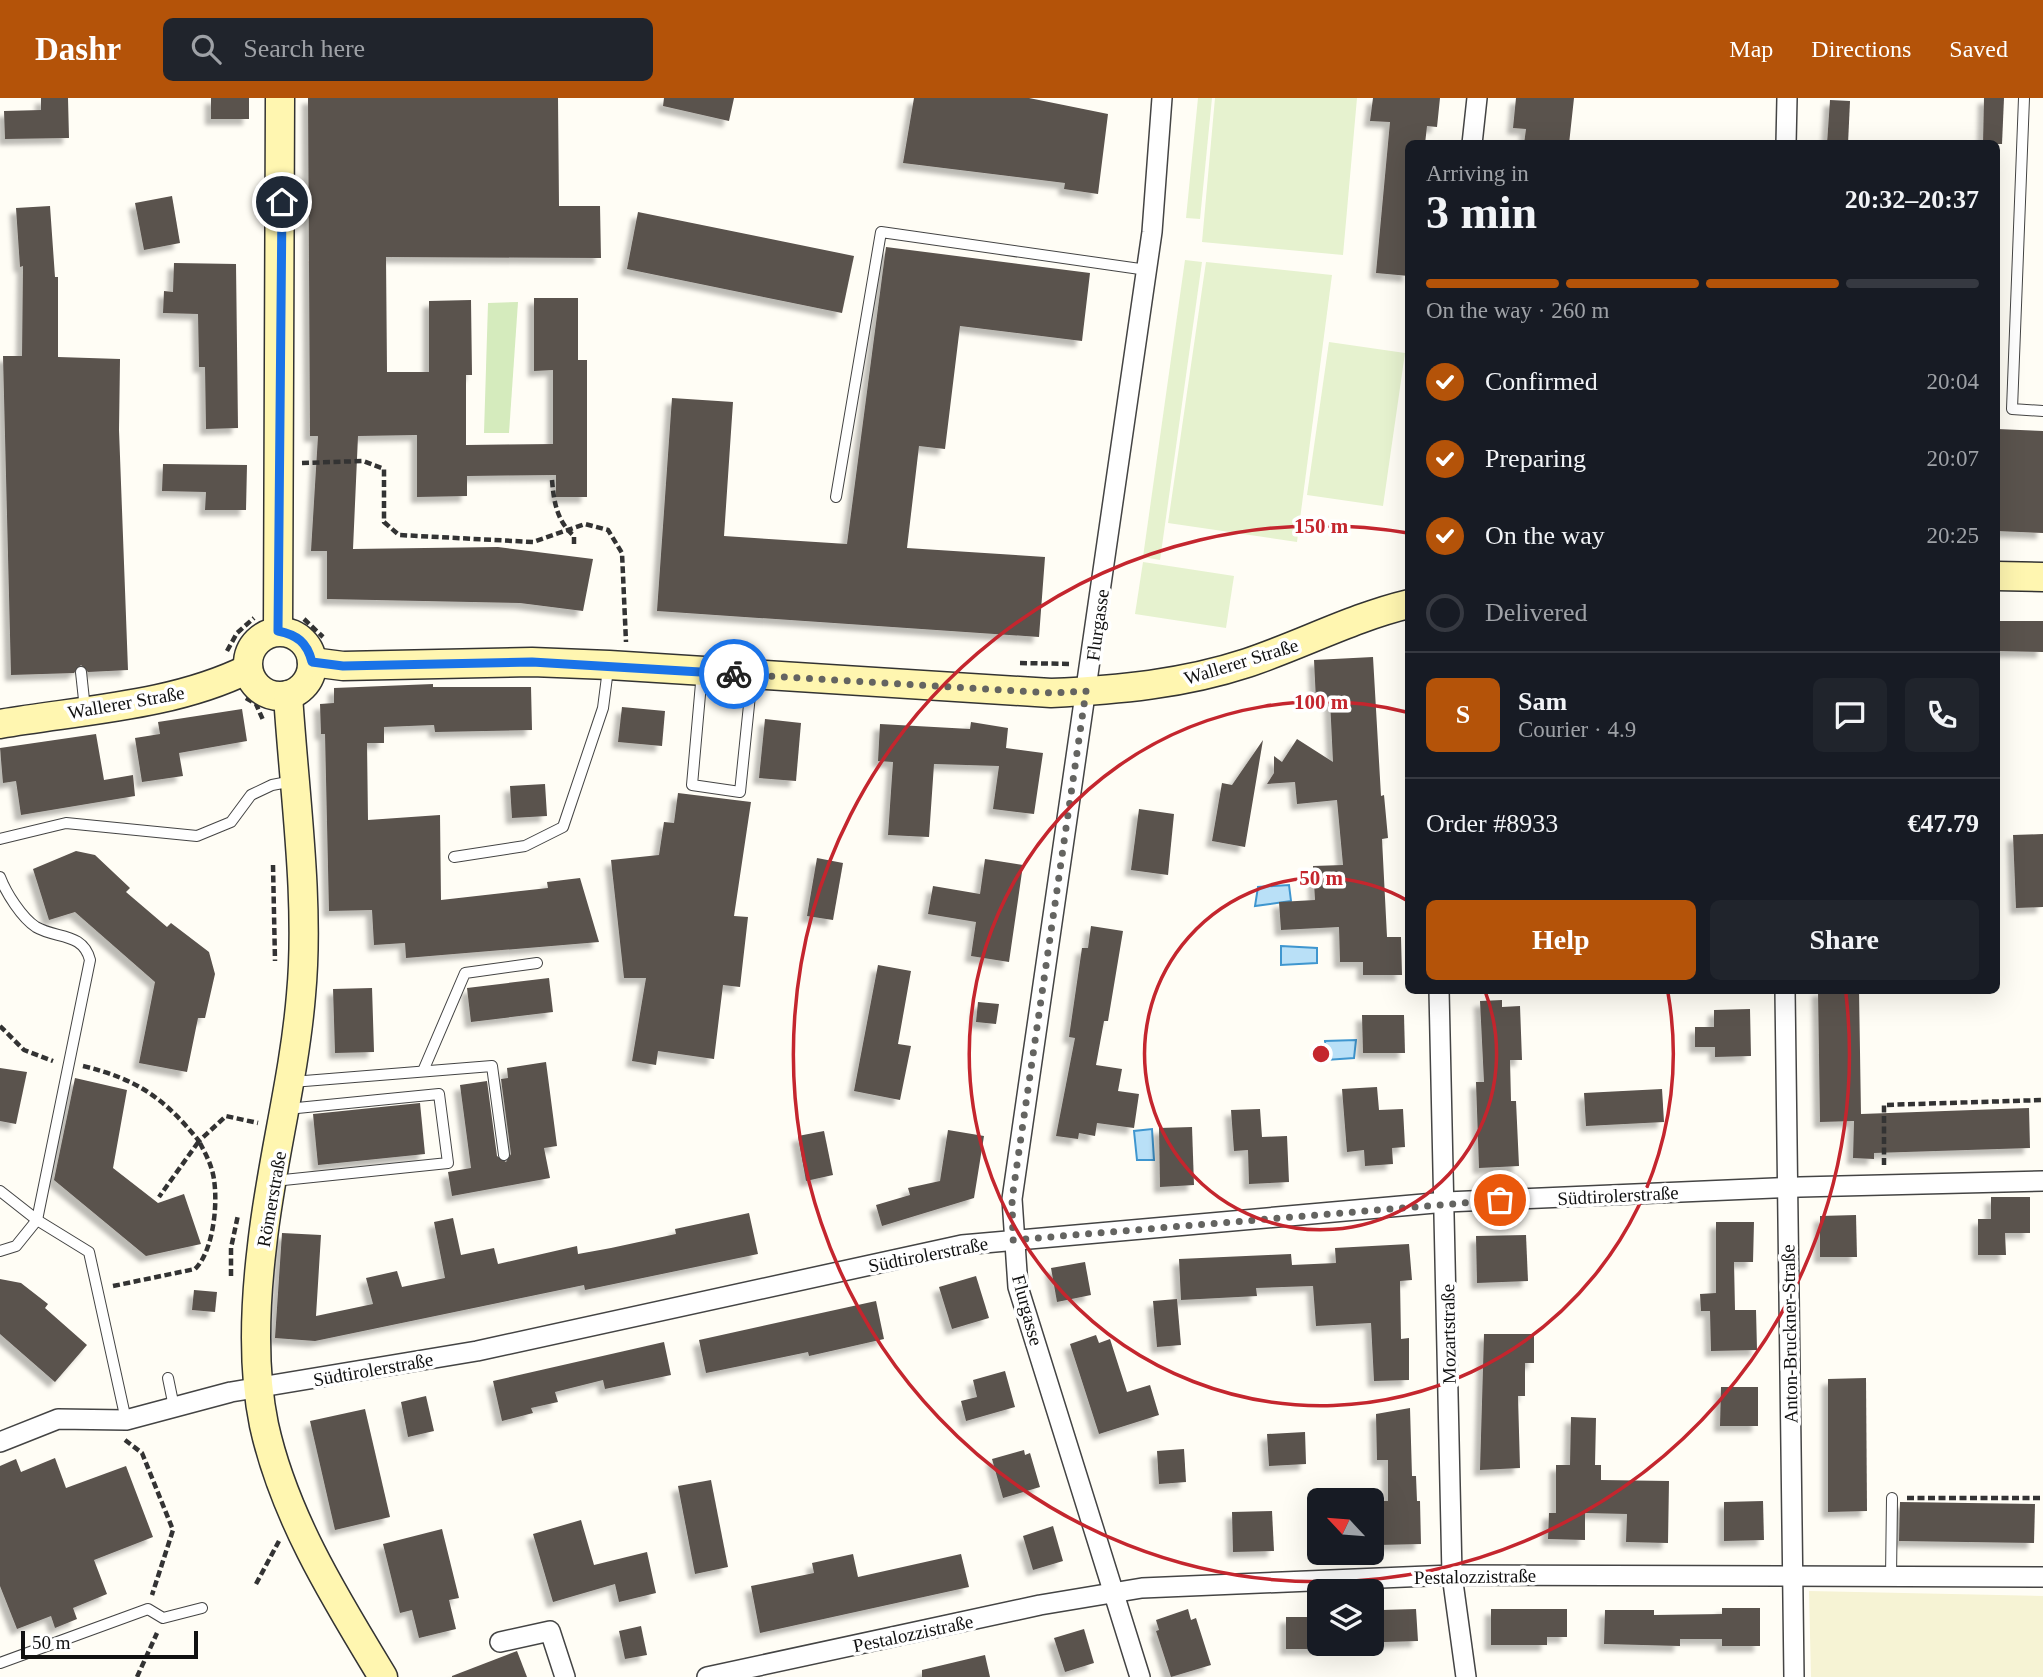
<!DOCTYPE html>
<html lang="en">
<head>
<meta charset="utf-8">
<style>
  :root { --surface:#171b24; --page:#20242c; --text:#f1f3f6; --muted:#9ea1a6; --line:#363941; --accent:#b45309 }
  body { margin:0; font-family:Georgia,serif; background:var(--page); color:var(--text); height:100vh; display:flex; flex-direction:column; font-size:26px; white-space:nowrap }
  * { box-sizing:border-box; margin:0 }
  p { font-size:23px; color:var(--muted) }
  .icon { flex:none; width:38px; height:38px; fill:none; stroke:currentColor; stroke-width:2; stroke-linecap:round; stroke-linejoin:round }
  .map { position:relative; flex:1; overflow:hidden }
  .side { position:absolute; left:1405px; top:42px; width:595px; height:854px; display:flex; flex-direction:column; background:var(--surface); border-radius:10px; box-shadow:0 7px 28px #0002 }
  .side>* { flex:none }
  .needle { width:46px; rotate:296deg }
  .tools { position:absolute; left:1307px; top:1390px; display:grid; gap:14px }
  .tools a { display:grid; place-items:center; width:77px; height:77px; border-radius:10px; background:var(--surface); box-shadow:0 7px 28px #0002; font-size:35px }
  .scale { position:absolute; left:21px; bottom:18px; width:177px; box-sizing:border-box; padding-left:7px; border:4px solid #111; border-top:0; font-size:19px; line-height:24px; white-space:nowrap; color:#111; -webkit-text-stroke:5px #fff; paint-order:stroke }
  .pin { position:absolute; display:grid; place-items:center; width:60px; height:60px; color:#fff; margin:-30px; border:4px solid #fff; border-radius:50%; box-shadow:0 2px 7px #0007 }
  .courier { position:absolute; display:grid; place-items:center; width:70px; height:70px; margin:-35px; border:5px solid #1a73e8; border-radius:50%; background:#fff; color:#222; box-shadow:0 2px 9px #0007 }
  .summary em { font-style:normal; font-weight:700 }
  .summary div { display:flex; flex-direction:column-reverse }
  .summary { display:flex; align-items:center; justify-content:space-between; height:119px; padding:0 21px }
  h1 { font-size:46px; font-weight:700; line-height:52px }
  .bar { display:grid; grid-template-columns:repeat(4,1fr); gap:10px 7px; align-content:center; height:84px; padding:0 21px }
  .bar i { height:9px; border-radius:5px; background:var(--line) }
  .bar .active { background:var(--accent) }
  .bar p { grid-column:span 4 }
  .line { display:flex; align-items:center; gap:18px; padding:0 21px; border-top:2px solid var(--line) }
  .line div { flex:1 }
  .round { display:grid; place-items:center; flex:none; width:74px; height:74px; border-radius:10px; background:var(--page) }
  ol { padding:0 21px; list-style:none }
  li { display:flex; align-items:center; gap:21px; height:77px }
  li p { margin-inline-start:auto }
  li .icon { padding:7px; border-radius:50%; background:var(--accent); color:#fff; stroke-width:4 }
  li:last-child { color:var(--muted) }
  li i { width:38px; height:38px; border:4px solid var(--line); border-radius:50% }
  .cta { display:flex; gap:14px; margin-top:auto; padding:14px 21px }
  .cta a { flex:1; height:80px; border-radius:10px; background:var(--accent); color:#fff; font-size:28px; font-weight:700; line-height:80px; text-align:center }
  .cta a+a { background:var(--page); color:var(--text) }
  header { display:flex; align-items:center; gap:42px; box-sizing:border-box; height:98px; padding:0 35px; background:var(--accent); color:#fff }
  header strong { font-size:33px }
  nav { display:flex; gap:38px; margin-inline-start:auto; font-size:24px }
  .search { width:490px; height:63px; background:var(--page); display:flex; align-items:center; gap:18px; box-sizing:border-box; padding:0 24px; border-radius:10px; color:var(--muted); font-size:26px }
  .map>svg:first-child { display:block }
</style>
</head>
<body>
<header>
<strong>Dashr</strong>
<div class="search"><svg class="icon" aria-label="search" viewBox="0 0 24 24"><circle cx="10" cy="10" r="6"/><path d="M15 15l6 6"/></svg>Search here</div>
<nav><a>Map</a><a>Directions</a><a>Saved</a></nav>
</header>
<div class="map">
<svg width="2043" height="1579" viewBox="0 0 2043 1579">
  <defs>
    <filter id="shadow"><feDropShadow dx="-6" dy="6" stdDeviation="2" flood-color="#0004"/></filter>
  </defs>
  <rect width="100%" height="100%" fill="#fffdf5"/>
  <path fill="#f6f3d4" d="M1809,1493L2043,1498V1579H1811Z"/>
  <path fill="#d5ebbd" d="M518,204L509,335H484L488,205Z"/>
  <g fill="#e6f2cf">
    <path d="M1198,0H1212L1200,121L1186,120Z"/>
    <path d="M1215,0H1357L1343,157L1202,144Z"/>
    <path d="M1185,162L1202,164L1160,462L1143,459Z"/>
    <path d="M1206,164L1332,177L1297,444L1168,425Z"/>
    <path d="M1329,244L1405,255L1383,408L1307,397Z"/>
    <path d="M1143,464L1234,478L1226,530L1135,516Z"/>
  </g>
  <g fill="#b9e0f7" stroke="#3f96cf" stroke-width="2">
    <path d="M1289,787L1291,803L1255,808L1258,789Z"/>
    <path d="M1281,848L1317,850V865L1281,867Z"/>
    <path d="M1356,942L1354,960L1326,962L1325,943Z"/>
    <path d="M1152,1031L1154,1062H1137L1134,1033Z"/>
  </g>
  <g fill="#5a524d" filter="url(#shadow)">
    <path d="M41,0H68L69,40L5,41L4,13L41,12Z"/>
    <rect x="211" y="0" width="38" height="21"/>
    <path d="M308,0H558L559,108H600L601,160L386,159L387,274H429V203L471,202L472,277H466V347L553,346V272L534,273V200H578V262H587V399H556V377L467,378V398L417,399V337L358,338L353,451L498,449L593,461L583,513L520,505L327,501V453H311L318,338H310Z"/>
    <path d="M664,0H734L729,23L663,8Z"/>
    <path d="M914,0H1029L1108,16L1098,96L1064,91L1065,85L903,65Z"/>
    <path d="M1373,0H1440L1437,29L1427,28L1425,46H1409V178L1376,175L1390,24L1370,23Z"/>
    <path d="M1516,0H1574L1569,46H1524L1526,31L1513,30Z"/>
    <path d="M1984,0H2004L2002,46H1983Z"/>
    <path d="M1830,2L1850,3L1848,46H1827Z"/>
    <path d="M172,98L180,145L144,152L135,105Z"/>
    <path d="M50,108L55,179H58V259L120,261L119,332L128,572L88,574L81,567L74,575L11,577L3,258H22L23,168L20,169L16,110Z"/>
    <path d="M638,114L854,158L842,215L627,171Z"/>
    <path d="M886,149L1090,175L1082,243L960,228L945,351L919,348L907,450L1045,459L1039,539L657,513L672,300L733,304L724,438L847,446Z"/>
    <path d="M174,165L236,166L238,330L206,331L205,269H199L198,216L163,215L164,193L173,194Z"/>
    <path d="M1997,331L2043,333V435L1997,433Z"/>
    <path d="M163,366L247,367L246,412H205L206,394L162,393Z"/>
    <path d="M1997,523H2043V554L1997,553Z"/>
    <path d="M1373,559L1381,698L1384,697L1388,740L1382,741L1387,839H1401L1402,877H1363V864H1340L1339,829L1281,832L1279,804L1315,802L1313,768L1343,767L1337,702L1297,706L1295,684L1267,686L1274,675V658L1282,664L1297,641L1333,664L1330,602L1316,603L1314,562Z"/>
    <path d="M433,586V589H531L532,632L435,634L434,627L384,629V645H367L368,722L440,717L441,802L548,790L547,784L580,780L599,844L406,860L405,845L374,847L372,812L329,813L325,636H321L320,606L334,605V590Z"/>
    <path d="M622,609L665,613L662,648L618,644Z"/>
    <path d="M242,611L247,643L179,655L183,678L142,684L135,640L160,636L158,624Z"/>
    <path d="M765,621L801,625L796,683L759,680Z"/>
    <path d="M971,624L1008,630L1006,650L1043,655L1034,716L993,711L999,668L934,666L929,739L888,737L893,664L878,663L880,626L970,631Z"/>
    <path d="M96,636L104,682L133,677L135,698L21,717L16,683L3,685L0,650Z"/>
    <path d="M1263,642L1245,749L1212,743L1222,685L1232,687Z"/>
    <path d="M545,686L547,718L512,720L510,688Z"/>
    <path d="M678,695L751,704L734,818L748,819L740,889L723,887L714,961L658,953L656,967L632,963L646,880H624L611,762L659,757L664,724L674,725Z"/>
    <path d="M1139,711L1174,716L1168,777L1131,772Z"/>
    <path d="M2043,736V809L2016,810L2013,737Z"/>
    <path d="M76,753L95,757L130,790L126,794L167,829L171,825L209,854L215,876L205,920H198L187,974L139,965L155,884L75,814L49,822L33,771Z"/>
    <path d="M817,760L843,765L833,822L807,818Z"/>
    <path d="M985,761L1023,767L1009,864L971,858L976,824L928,816L933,788L980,796Z"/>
    <path d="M1091,828L1123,833L1108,923H1104L1096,967L1122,971L1118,993L1139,996L1134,1030L1097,1025L1095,1038L1079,1035L1078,1041L1056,1038L1075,940L1069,939L1082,850H1088Z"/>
    <path d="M878,867L911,873L898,946L911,948L900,1002L854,993Z"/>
    <path d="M549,880L553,914L471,924L467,890Z"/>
    <path d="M372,890L374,954L335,955L333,891Z"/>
    <path d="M1818,892H1859L1861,1016L2029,1010L2030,1050L1874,1055V1061L1853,1060L1854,1023L1820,1024Z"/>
    <path d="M1502,902V909L1520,908L1522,962H1510L1511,1003H1516L1519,1068L1479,1070L1476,984H1484L1480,903Z"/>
    <path d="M978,904L999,906L996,926L976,924Z"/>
    <path d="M1750,911L1751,958L1715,959V949H1695V929H1714V912Z"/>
    <path d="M1362,917H1404L1405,955H1363Z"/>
    <path d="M546,964L557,1048L544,1050L550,1080L452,1098L448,1074L471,1070L460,987L487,983L497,1058L506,1064L511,1056L501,981L508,980L507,970Z"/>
    <path d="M0,970L27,974L16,1026L0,1023Z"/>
    <path d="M75,980L127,992L113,1070L158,1105L184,1096L201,1146L146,1158L54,1082Z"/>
    <path d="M1377,989L1379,1012L1403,1011L1405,1049L1392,1050L1393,1066L1365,1068L1364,1052L1347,1054L1342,991Z"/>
    <path d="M1662,991L1664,1024L1586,1028L1584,995Z"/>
    <path d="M420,1005L425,1056L318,1067L313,1016Z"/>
    <path d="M1260,1011L1262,1039L1287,1038L1289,1084L1249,1086L1248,1052L1234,1053L1231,1012Z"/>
    <path d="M1192,1029L1194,1087L1160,1089L1159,1030Z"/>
    <path d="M948,1032L984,1038L974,1100L882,1128L876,1107L910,1097L908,1090L940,1083Z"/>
    <path d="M824,1033L833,1077L806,1083L798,1038Z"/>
    <path d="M1991,1099H2030V1135H2005L2006,1157H1978V1121H1991Z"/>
    <path d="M749,1115L758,1156L585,1192L584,1187L315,1243L275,1240L282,1135L321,1137L316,1218L373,1206L366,1180L397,1173L402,1189L445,1180L434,1124L453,1120L461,1157L494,1150L498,1166L577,1148L578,1156L611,1150L676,1136L675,1131Z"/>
    <path d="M1856,1117L1857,1159H1820V1118Z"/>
    <path d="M1716,1124H1754L1753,1164H1734L1735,1212H1756L1757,1252L1711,1253L1710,1213H1701L1700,1196L1716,1195Z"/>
    <path d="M1526,1137L1528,1183L1477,1185L1476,1138Z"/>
    <path d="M1409,1146L1412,1182L1400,1183L1401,1241L1409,1240V1282L1374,1283L1371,1225L1316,1228L1313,1188L1256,1190L1257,1198L1181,1202L1179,1161L1291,1156L1292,1167L1336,1165L1335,1150Z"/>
    <path d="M1085,1164L1091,1197L1057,1204L1051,1170Z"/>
    <path d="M976,1178L989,1220L952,1231L939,1189Z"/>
    <path d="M0,1181L21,1185L48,1206L45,1210L87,1247L55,1284L0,1236Z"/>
    <path d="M194,1192L217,1194L215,1214L192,1212Z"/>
    <path d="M1177,1201L1181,1247L1157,1249L1153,1203Z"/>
    <path d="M876,1203L884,1241L809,1258L808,1254L706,1275L699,1242Z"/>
    <path d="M1484,1236H1534V1265H1525V1298H1518L1520,1370L1480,1372Z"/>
    <path d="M1096,1237L1099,1245L1110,1241L1127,1294L1150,1287L1159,1317L1099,1336L1070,1246Z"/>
    <path d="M664,1244L671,1277L605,1291L603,1282L555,1294L558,1304L531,1310L533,1315L502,1323L493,1283Z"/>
    <path d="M1005,1273L1015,1309L966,1323L961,1303L977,1299L973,1282Z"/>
    <path d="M1866,1280L1867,1413L1828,1414V1281Z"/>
    <path d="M1721,1289H1758V1328H1720Z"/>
    <path d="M426,1298L434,1333L408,1339L401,1304Z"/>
    <path d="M1410,1310L1412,1378H1416L1417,1403H1420L1421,1446L1378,1447L1377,1403H1388V1362H1377L1376,1316Z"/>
    <path d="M365,1311L390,1419L335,1432L310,1323Z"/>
    <path d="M1571,1319L1596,1320L1595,1367H1601V1382L1669,1383L1668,1445L1626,1444L1627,1416L1585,1415V1442L1548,1441L1549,1415H1556V1367H1570Z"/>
    <path d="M1305,1334L1306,1366L1269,1368L1267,1336Z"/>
    <path d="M1184,1351L1186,1384L1159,1386L1157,1353Z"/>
    <path d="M1024,1352L1025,1357L1030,1355L1040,1389L1003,1400L992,1361Z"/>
    <path d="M55,1360L66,1390L126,1368L153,1439L94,1462L107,1496L73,1510L77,1521L55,1530L51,1518L17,1531L0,1488V1368L16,1361L21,1374Z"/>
    <path d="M711,1382L728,1469L695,1476L678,1388Z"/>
    <path d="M1763,1403L1764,1442L1724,1443V1404Z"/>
    <path d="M1900,1404L2035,1406L2034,1445L1899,1443Z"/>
    <path d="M1272,1413L1274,1453L1233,1454L1232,1414Z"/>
    <path d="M581,1422L594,1467L647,1454L656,1495L619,1504L615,1486L553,1504L533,1436Z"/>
    <path d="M1053,1428L1063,1463L1033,1472L1023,1438Z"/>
    <path d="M442,1431L459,1500L449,1502L456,1531L419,1540L412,1512L400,1515L383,1446Z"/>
    <path d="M853,1456L858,1479L961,1456L969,1489L760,1535L751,1488L814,1475L812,1465Z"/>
    <path d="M1722,1510H1760V1548H1722V1541H1680V1548L1604,1546L1605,1512H1654V1517L1722,1516Z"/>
    <path d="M1188,1511L1191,1522L1196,1520L1211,1567L1171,1579L1156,1533L1159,1532L1156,1522Z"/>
    <path d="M1416,1511L1418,1543L1384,1544L1382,1512Z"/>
    <path d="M1491,1511H1567V1539H1547V1547H1491Z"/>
    <rect x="1286" y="1519" width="34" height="32"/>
    <path d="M641,1528L647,1557L625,1561L619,1533Z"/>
    <path d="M1084,1531L1094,1565L1065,1574L1054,1540Z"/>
    <path d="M517,1553L527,1579H452V1578Z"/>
    <path d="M985,1557L990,1579H922V1572Z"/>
  </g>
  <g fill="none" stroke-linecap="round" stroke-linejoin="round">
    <defs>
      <g id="lane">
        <path d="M2024,0L2012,311L2043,313"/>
        <path d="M836,399L881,134L1147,172"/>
        <path d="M81,574L85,611"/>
        <path d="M702,574L692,687L740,694L752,578"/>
        <path d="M0,741L66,725L197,738L231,724L251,697L272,687L293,683"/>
        <path d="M454,759L525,748L563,729L603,610L608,571"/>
        <path d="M0,779C6,795 22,820 36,829C56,841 83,834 90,862L37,1122L16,1148L0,1153"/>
        <path d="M423,973L465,875L537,865"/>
        <path d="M292,984L492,968L504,1057"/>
        <path d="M274,1083L448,1065L439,996L287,1011"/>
        <path d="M0,1093L37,1122L89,1154L126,1322"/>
        <path d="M168,1280L174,1309"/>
        <path d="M1891,1479L1892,1400"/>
        <path d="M0,1565L148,1511L163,1520L202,1510"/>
      </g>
      <g id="street">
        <path d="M1472,46L1477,0"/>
        <path d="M1786,46L1787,0"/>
        <path d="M1439,892L1452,1477L1466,1579"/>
        <path d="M1785,892L1794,1579"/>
        <path d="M0,1344L58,1321L126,1322L231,1294L477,1253L962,1147L1446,1104L1800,1089L2043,1083"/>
        <path d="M500,1544L550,1533L565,1579"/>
        <path d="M707,1579L1040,1507L1142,1490L1452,1477L2043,1479"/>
        <path d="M1140,1579L1018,1189L1012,1101L1152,134L1162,0"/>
      </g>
      <g id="secondary">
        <path d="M1997,478L2043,479"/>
        <path d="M278,533L280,0"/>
        <circle cx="280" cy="566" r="32"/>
        <path d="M312,564L343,568L532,564L609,567L1051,595C1118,592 1183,586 1247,565C1301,547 1354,519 1409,506"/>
        <path d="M288,597C294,693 310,802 301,897C294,982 271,1064 262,1148C255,1206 252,1269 264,1327C284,1418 335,1500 383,1579"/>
        <path d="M0,626C82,612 173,608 248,571"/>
      </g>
    </defs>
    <use href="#lane" stroke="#444" stroke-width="12"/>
    <use href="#street" stroke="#444" stroke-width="22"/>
    <use href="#secondary" stroke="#333" stroke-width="31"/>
    <g stroke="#333" stroke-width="4.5" stroke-dasharray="7 3.5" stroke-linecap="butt">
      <path d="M302,365L363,363L384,371V424L399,437L533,444L585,426L608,432L622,455L626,544"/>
      <path d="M552,382C554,405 557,423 574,438V449"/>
      <path d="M304,521L323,539"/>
      <path d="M227,553L237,535L254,520"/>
      <path d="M1020,565L1071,566"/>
      <path d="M246,600L256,606L263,622"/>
      <path d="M273,767L275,863"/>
      <path d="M0,928L24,952L53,963"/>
      <path d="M83,968C137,981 164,1000 199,1043L226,1018L258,1025"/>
      <path d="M1884,1067V1007L2043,1002"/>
      <path d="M231,1178V1150L238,1117"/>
      <path d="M113,1188L195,1171C215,1152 220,1094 211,1069C208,1060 203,1051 199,1043L159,1099"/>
      <path d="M125,1342L142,1355L173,1432L152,1497"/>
      <path d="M1907,1400H2043"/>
      <path d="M256,1486L279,1443"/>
      <path d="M137,1579L157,1535"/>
    </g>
    <use href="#lane" stroke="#fff" stroke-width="10"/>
    <use href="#street" stroke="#fff" stroke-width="19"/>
    <use href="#secondary" stroke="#fff6b0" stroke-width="28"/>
  </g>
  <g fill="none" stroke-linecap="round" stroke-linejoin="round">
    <path stroke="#646461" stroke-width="7" stroke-dasharray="0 12.6" d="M734,576L1051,595L1086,593L1012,1101L1013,1142L1500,1102"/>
    <path stroke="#1a73e8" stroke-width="9" d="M282,104L278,533C297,537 307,544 312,564L343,568L532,564L734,576"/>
  </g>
  <g fill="none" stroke="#c4262e" stroke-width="3.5">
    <path d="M1485 893A176 176 0 1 1 1408 803"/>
    <path d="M1668 895A352 352 0 1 1 1406 614"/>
    <path d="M1846 896A528 528 0 1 1 1408 435"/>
  </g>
  <g text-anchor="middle" stroke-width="7" stroke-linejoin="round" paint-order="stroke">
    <g font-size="19" fill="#111" stroke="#fff">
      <text transform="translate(1097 527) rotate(-82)" y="7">Flurgasse</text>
      <text transform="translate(1241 563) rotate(-17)" y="7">Wallerer Straße</text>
      <text transform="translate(126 604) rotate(-10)" y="7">Wallerer Straße</text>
      <text transform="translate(1618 1097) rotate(-3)" y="7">Südtirolerstraße</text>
      <text transform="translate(271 1101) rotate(-80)" y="7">Römerstraße</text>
      <text transform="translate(928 1156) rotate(-11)" y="7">Südtirolerstraße</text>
      <text transform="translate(1028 1212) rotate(75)" y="7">Flurgasse</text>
      <text transform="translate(1448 1236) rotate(-91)" y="7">Mozartstraße</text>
      <text transform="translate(1789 1236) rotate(-91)" y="7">Anton-Bruckner-Straße</text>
      <text transform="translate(373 1271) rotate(-10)" y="7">Südtirolerstraße</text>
      <text transform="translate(1475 1478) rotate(-1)" y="7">Pestalozzistraße</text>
      <text transform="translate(913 1535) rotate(-12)" y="7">Pestalozzistraße</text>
    </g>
  </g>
  <circle cx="1321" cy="956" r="10" fill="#c4262e" stroke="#fff" stroke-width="3.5"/>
  <g font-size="21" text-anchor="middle" font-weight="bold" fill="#c4262e" stroke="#fff" stroke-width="7" stroke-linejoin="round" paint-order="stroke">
    <text x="1321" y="435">150 m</text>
    <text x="1321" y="611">100 m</text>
    <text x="1321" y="787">50 m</text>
  </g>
</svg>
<div class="tools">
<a><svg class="needle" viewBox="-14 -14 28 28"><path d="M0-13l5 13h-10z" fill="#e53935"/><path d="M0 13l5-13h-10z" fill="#9ea1a6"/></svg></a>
<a><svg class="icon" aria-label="layers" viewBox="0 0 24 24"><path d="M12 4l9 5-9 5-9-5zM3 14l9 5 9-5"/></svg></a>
</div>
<div class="scale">50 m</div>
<div class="pin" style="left:1500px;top:1102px;background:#ea580c"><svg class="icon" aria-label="bag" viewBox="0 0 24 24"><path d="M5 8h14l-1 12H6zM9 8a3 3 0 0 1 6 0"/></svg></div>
<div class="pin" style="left:282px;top:104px;background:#1f2937"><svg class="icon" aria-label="home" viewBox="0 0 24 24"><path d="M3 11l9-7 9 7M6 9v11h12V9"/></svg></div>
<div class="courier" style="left:734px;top:576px"><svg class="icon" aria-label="bike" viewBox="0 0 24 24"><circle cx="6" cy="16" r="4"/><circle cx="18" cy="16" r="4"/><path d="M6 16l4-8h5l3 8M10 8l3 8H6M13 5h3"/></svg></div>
<section class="side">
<div class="summary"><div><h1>3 min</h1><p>Arriving in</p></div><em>20:32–20:37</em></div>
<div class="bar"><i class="active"></i><i class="active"></i><i class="active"></i><i></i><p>On the way · 260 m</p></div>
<ol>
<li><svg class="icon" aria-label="check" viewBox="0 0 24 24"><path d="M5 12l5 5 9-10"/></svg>Confirmed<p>20:04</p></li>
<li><svg class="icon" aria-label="check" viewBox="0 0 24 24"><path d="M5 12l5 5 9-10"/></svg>Preparing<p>20:07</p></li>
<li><svg class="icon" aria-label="check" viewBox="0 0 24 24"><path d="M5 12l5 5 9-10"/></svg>On the way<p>20:25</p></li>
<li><i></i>Delivered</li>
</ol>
<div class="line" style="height:126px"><b class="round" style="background:var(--accent);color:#fff">S</b><div><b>Sam</b><p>Courier · 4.9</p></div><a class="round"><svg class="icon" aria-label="chat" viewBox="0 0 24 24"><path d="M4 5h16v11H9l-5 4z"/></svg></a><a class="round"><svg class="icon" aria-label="phone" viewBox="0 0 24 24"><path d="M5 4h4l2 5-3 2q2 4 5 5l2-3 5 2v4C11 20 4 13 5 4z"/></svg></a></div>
<div class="line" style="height:91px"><div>Order #8933</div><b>€47.79</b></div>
<div class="cta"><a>Help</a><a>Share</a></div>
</section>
</div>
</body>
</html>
